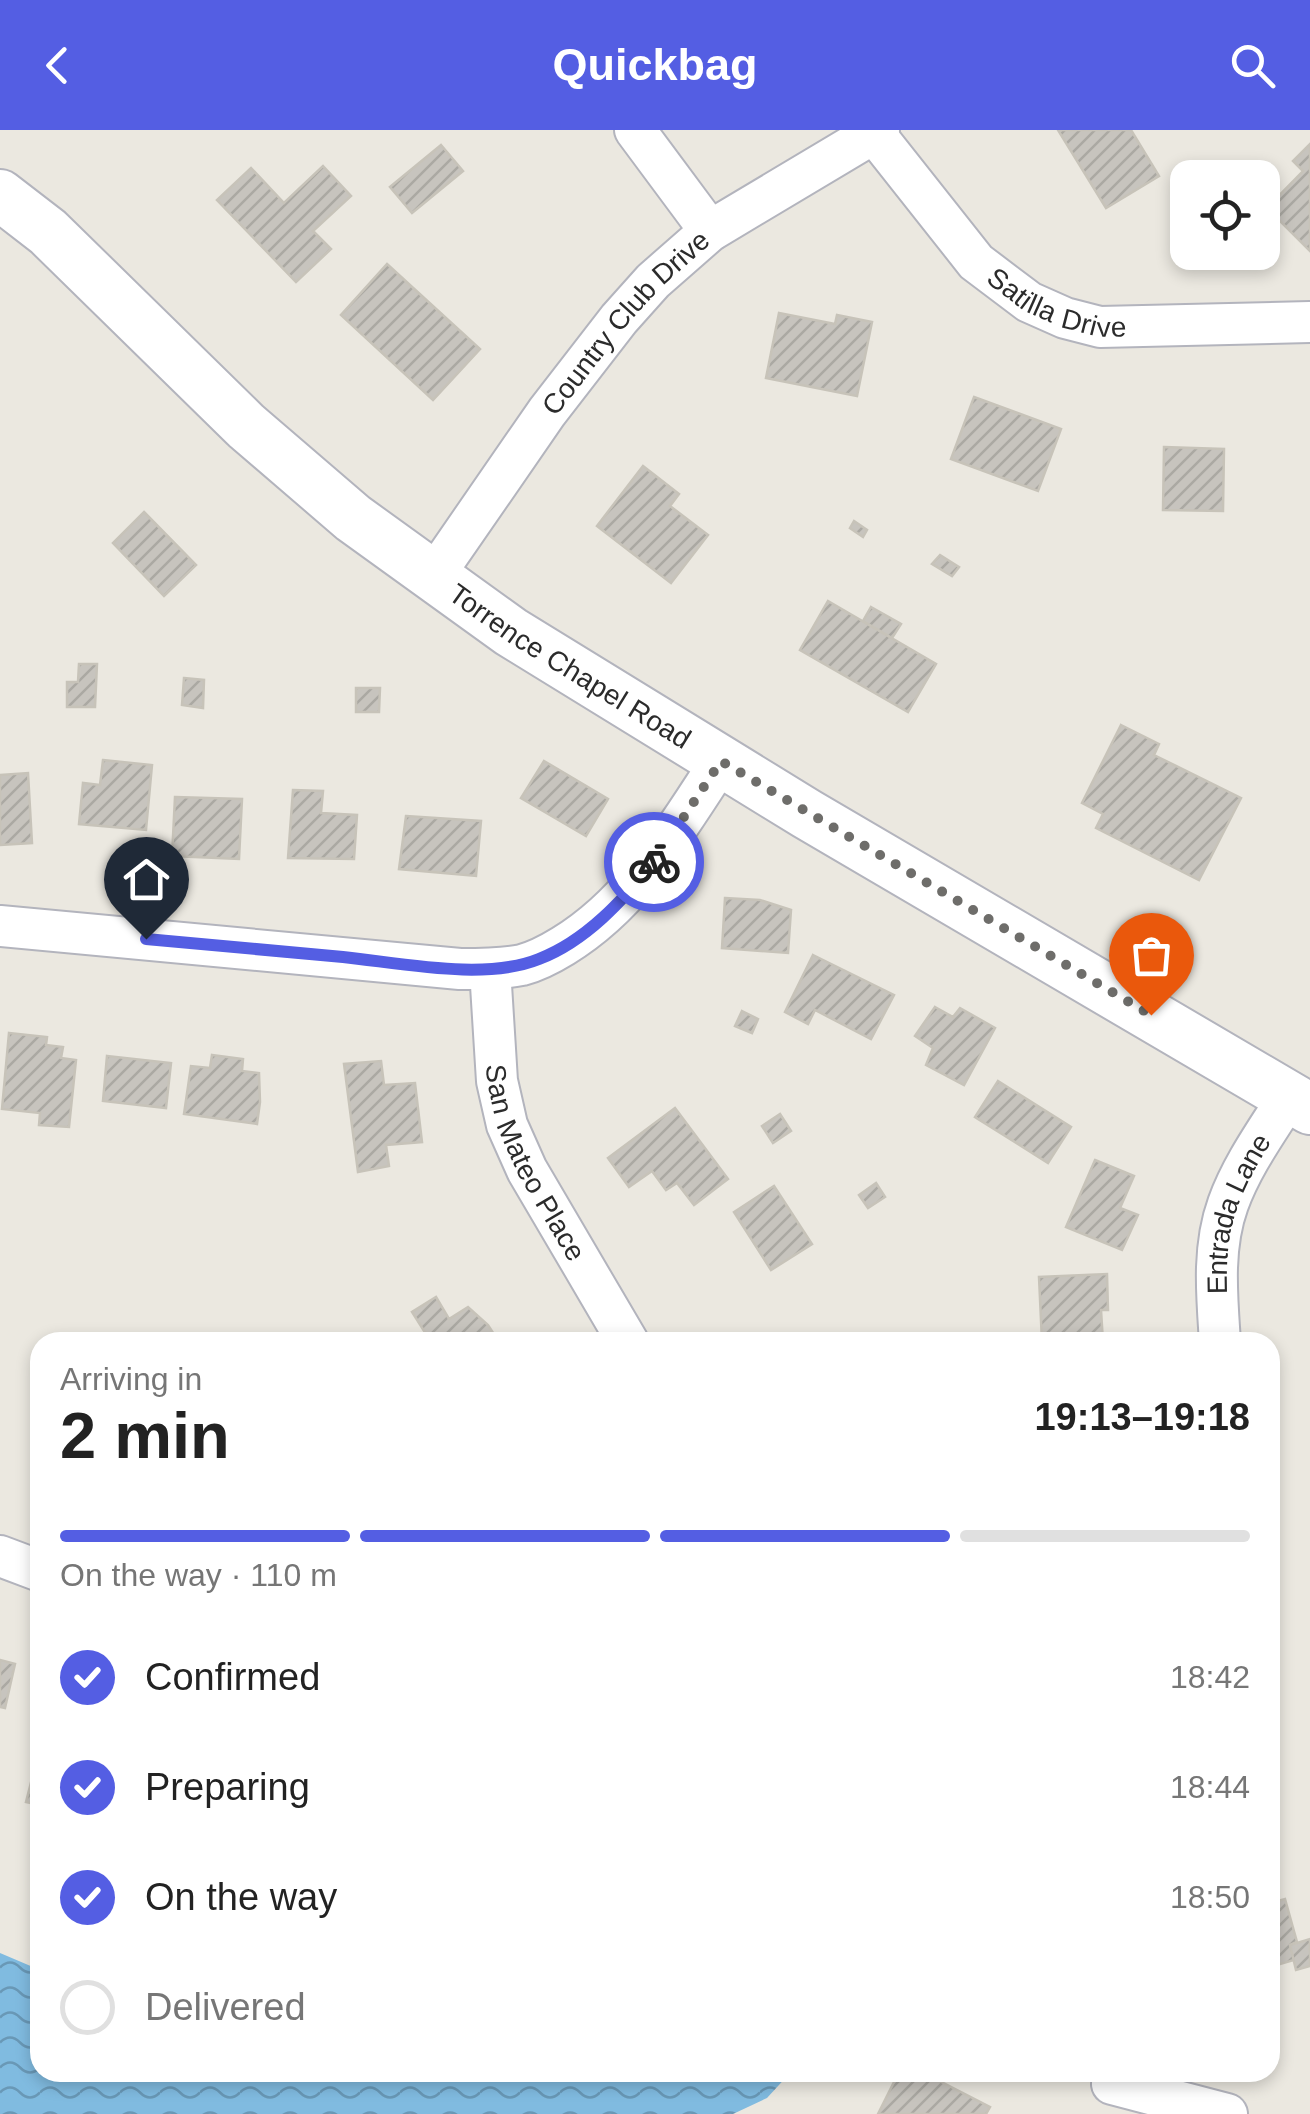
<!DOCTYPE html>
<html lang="en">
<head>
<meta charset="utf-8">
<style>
  :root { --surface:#fff; --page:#f2f2f2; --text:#222; --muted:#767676; --line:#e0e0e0; --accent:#545ee3 }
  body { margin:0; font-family:Arial,sans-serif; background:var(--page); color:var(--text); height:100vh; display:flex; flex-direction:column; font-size:38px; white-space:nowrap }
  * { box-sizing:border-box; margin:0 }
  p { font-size:32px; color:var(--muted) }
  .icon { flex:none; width:55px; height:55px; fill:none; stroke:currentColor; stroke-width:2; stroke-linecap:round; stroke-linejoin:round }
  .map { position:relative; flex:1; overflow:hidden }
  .details { position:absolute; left:30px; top:1202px; width:1250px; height:750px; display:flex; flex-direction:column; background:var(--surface); border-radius:30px; box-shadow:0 5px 15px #0003 }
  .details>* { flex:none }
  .buttons { position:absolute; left:1170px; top:30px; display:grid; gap:20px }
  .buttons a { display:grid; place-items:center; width:110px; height:110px; border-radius:20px; background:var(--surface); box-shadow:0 5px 15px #0003; font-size:50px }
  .pin { position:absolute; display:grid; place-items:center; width:85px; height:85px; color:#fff; margin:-102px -42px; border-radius:50% 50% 50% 0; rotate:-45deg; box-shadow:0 0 10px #0007 }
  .pin .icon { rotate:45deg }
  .courier { position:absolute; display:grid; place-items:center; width:100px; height:100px; margin:-50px; border:8px solid #545ee3; border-radius:50%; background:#fff; color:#222; box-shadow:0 2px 12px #0007 }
  .headline em { font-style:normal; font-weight:700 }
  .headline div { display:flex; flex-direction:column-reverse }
  .headline { display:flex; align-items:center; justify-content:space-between; height:170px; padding:0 30px }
  h1 { font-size:65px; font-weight:700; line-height:75px }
  .bar { display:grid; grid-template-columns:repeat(4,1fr); gap:15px 10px; align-content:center; height:120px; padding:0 30px }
  .bar i { height:12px; border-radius:8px; background:var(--line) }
  .bar .current { background:var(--accent) }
  .bar p { grid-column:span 4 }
  ol { padding:0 30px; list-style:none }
  li { display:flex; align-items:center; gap:30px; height:110px }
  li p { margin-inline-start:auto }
  li .icon { padding:10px; border-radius:50%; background:var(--accent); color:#fff; stroke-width:4 }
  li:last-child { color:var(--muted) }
  li i { width:55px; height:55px; border:5px solid var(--line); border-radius:50% }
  header { display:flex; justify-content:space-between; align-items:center; height:130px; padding:0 30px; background:var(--accent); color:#fff; font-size:45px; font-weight:700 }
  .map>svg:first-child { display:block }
</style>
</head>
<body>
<header><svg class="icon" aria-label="back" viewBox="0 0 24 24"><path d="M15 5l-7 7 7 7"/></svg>Quickbag<svg class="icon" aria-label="search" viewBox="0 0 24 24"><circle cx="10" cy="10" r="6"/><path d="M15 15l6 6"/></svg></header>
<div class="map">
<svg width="1310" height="1984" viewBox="0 0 1310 1984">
  <defs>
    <pattern id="water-waves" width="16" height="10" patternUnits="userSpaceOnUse" patternTransform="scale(2.5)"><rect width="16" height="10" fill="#80bbe0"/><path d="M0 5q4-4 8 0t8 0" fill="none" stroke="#6998b6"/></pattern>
    <pattern id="building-hatch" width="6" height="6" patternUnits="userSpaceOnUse" patternTransform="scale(2.5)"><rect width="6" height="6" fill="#c7c4be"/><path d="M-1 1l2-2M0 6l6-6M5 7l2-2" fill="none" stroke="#aba9a3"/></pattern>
  </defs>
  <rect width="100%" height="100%" fill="#ebe8e0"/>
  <path fill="url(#water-waves)" d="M0,1823L40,1840V1942L790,1943L767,1968L733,1984H0Z"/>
  <g fill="url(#building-hatch)" stroke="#c7c3b9" stroke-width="2.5">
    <path d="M1058,0H1131L1159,46L1106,78Z"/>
    <path d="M1310,14V121L1267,78L1303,41L1293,31Z"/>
    <path d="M441,15L463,41L412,83L390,57Z"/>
    <path d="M323,36L351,66L313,101L331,119L296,152L217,70L251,38L284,73Z"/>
    <path d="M387,134L480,219L433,270L341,185Z"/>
    <path d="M779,183L835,194L837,185L872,192L857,266L766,248Z"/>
    <path d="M974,267L1061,299L1038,361L951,329Z"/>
    <path d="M1164,317L1224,319L1223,381L1163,380Z"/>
    <path d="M643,336L679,364L670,376L708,405L671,453L597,396Z"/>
    <path d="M144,382L196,435L164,466L113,413Z"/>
    <path d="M854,391L867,400L863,407L850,398Z"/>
    <path d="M940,425L959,437L952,446L932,434Z"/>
    <path d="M828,471L936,534L908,582L800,520Z"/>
    <path d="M871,477L901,494L892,508L863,491Z"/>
    <path d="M79,534H97L95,577H67V552H78Z"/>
    <path d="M184,548L204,550L203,578L182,575Z"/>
    <path d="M356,558H380L379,582H356Z"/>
    <path d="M1121,595L1159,614L1154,625L1241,668L1199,750L1096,698L1103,684L1082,673Z"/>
    <path d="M103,630L152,635L146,700L79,694L83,653L100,655Z"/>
    <path d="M544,631L608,669L586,706L521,668Z"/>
    <path d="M28,643L32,713L0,715V645Z"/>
    <path d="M293,660L323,661L321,683L357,685L354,729L288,728Z"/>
    <path d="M175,667L242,669L239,729L172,726Z"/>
    <path d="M406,686L481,691L476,746L399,739Z"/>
    <path d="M725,768L760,770L791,780L788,823L722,818Z"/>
    <path d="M813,825L894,865L871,909L815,880L808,894L785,882Z"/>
    <path d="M935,877L953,887L960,878L995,898L964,955L926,935L933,918L915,906Z"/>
    <path d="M742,881L758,889L752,903L735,896Z"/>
    <path d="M9,903L47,907L46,915L63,917L61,928L76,930L69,997L39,995L40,983L2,979Z"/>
    <path d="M212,925L243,929L242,941L259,943L260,972L257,994L184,984L191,936L210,938Z"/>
    <path d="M107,926L171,933L166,978L103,971Z"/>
    <path d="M381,931L384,955L415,953L422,1012L386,1015L389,1036L358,1042L344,934Z"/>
    <path d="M998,951L1071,997L1048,1033L975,987Z"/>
    <path d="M675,978L728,1049L694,1075L677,1053L666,1060L652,1041L629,1057L608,1028Z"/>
    <path d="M780,984L791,1001L773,1013L762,996Z"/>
    <path d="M1095,1030L1134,1046L1120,1078L1138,1085L1122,1120L1066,1097Z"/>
    <path d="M876,1053L885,1067L868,1078L859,1065Z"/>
    <path d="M774,1056L812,1114L771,1140L734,1082Z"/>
    <path d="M1107,1144L1108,1180H1101L1103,1212H1042L1039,1147Z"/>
    <path d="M436,1167L449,1189L468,1177L488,1195L499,1212H431L412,1182Z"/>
    <path d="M0,1530L15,1534L5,1578L0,1577Z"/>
    <path d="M40,1617V1675L26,1672Z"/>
    <path d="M1285,1769L1297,1812L1290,1815L1294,1830L1270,1837V1773Z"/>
    <path d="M1310,1809V1836L1296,1840L1290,1815Z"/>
    <path d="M899,1942H906L915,1947L917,1942H922L990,1977L986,1984H878Z"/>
  </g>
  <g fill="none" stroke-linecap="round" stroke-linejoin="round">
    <defs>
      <g id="minor">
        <path d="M635,0L710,101"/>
        <path id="s1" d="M874,3L976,132L1029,172L1065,188L1100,197L1310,192"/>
        <path id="s2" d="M433,447L547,282L619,189L653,151L710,101L879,0"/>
        <path d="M0,796L460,839C481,839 502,839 522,835C537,831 550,824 563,816C635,772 676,699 721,631"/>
        <path id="s3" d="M490,839L497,951L507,995L527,1040L628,1212"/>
        <path id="s4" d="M1220,1212C1217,1167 1212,1118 1228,1074C1242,1035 1267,1001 1289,966"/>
        <path d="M0,1426L40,1441"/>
        <path d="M1112,1954L1227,1984"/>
      </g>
      <g id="tertiary">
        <path id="s5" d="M0,65L48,102L246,296L353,388L511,502L807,684L1310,979"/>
      </g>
    </defs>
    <use href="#minor" stroke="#b3b4bd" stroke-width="44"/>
    <use href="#tertiary" stroke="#b3b4bd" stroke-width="54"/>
    <use href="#minor" stroke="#fff" stroke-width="40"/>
    <use href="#tertiary" stroke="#fff" stroke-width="50"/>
  </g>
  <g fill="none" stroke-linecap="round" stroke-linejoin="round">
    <path stroke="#6e6d6a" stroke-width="10" stroke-dasharray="0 18" d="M654,732L721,631L1151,885"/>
    <path stroke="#545ee3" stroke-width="12" d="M146,809C212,815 278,821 343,827C401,833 485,851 539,829C586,811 623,770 654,732"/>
  </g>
  <g text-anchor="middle" stroke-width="10" stroke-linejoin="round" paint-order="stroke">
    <g font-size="28" fill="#2b2b2b" stroke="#fff">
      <text dy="10" stroke="none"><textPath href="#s1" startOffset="258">Satilla Drive</textPath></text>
      <text dy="10" stroke="none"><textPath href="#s2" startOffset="320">Country Club Drive</textPath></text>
      <text dy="10" stroke="none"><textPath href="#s5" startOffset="742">Torrence Chapel Road</textPath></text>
      <text dy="10" stroke="none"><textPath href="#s3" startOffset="202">San Mateo Place</textPath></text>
      <text dy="10" stroke="none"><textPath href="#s4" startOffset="132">Entrada Lane</textPath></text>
    </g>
  </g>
</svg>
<div class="buttons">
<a><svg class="icon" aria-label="locate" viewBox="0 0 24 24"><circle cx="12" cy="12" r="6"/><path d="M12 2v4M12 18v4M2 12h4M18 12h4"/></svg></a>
</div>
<div class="pin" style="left:1151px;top:885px;background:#ea580c"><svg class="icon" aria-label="bag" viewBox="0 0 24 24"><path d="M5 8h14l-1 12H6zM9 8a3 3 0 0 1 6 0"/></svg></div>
<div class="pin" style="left:146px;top:809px;background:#1f2937"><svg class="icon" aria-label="home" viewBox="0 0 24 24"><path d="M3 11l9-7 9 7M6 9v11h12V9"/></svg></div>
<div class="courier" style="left:654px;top:732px"><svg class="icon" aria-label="bike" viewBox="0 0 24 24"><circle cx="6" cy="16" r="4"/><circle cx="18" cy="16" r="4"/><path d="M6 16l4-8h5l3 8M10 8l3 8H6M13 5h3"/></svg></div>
<section class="details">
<div class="headline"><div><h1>2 min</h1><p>Arriving in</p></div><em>19:13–19:18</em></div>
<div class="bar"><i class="current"></i><i class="current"></i><i class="current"></i><i></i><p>On the way · 110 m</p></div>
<ol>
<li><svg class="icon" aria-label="check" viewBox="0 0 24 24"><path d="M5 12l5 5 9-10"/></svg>Confirmed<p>18:42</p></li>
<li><svg class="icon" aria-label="check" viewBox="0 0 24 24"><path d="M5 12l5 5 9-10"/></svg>Preparing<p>18:44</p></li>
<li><svg class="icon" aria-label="check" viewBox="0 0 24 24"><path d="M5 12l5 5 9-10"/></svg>On the way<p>18:50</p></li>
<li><i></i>Delivered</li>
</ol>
</section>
</div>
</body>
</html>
